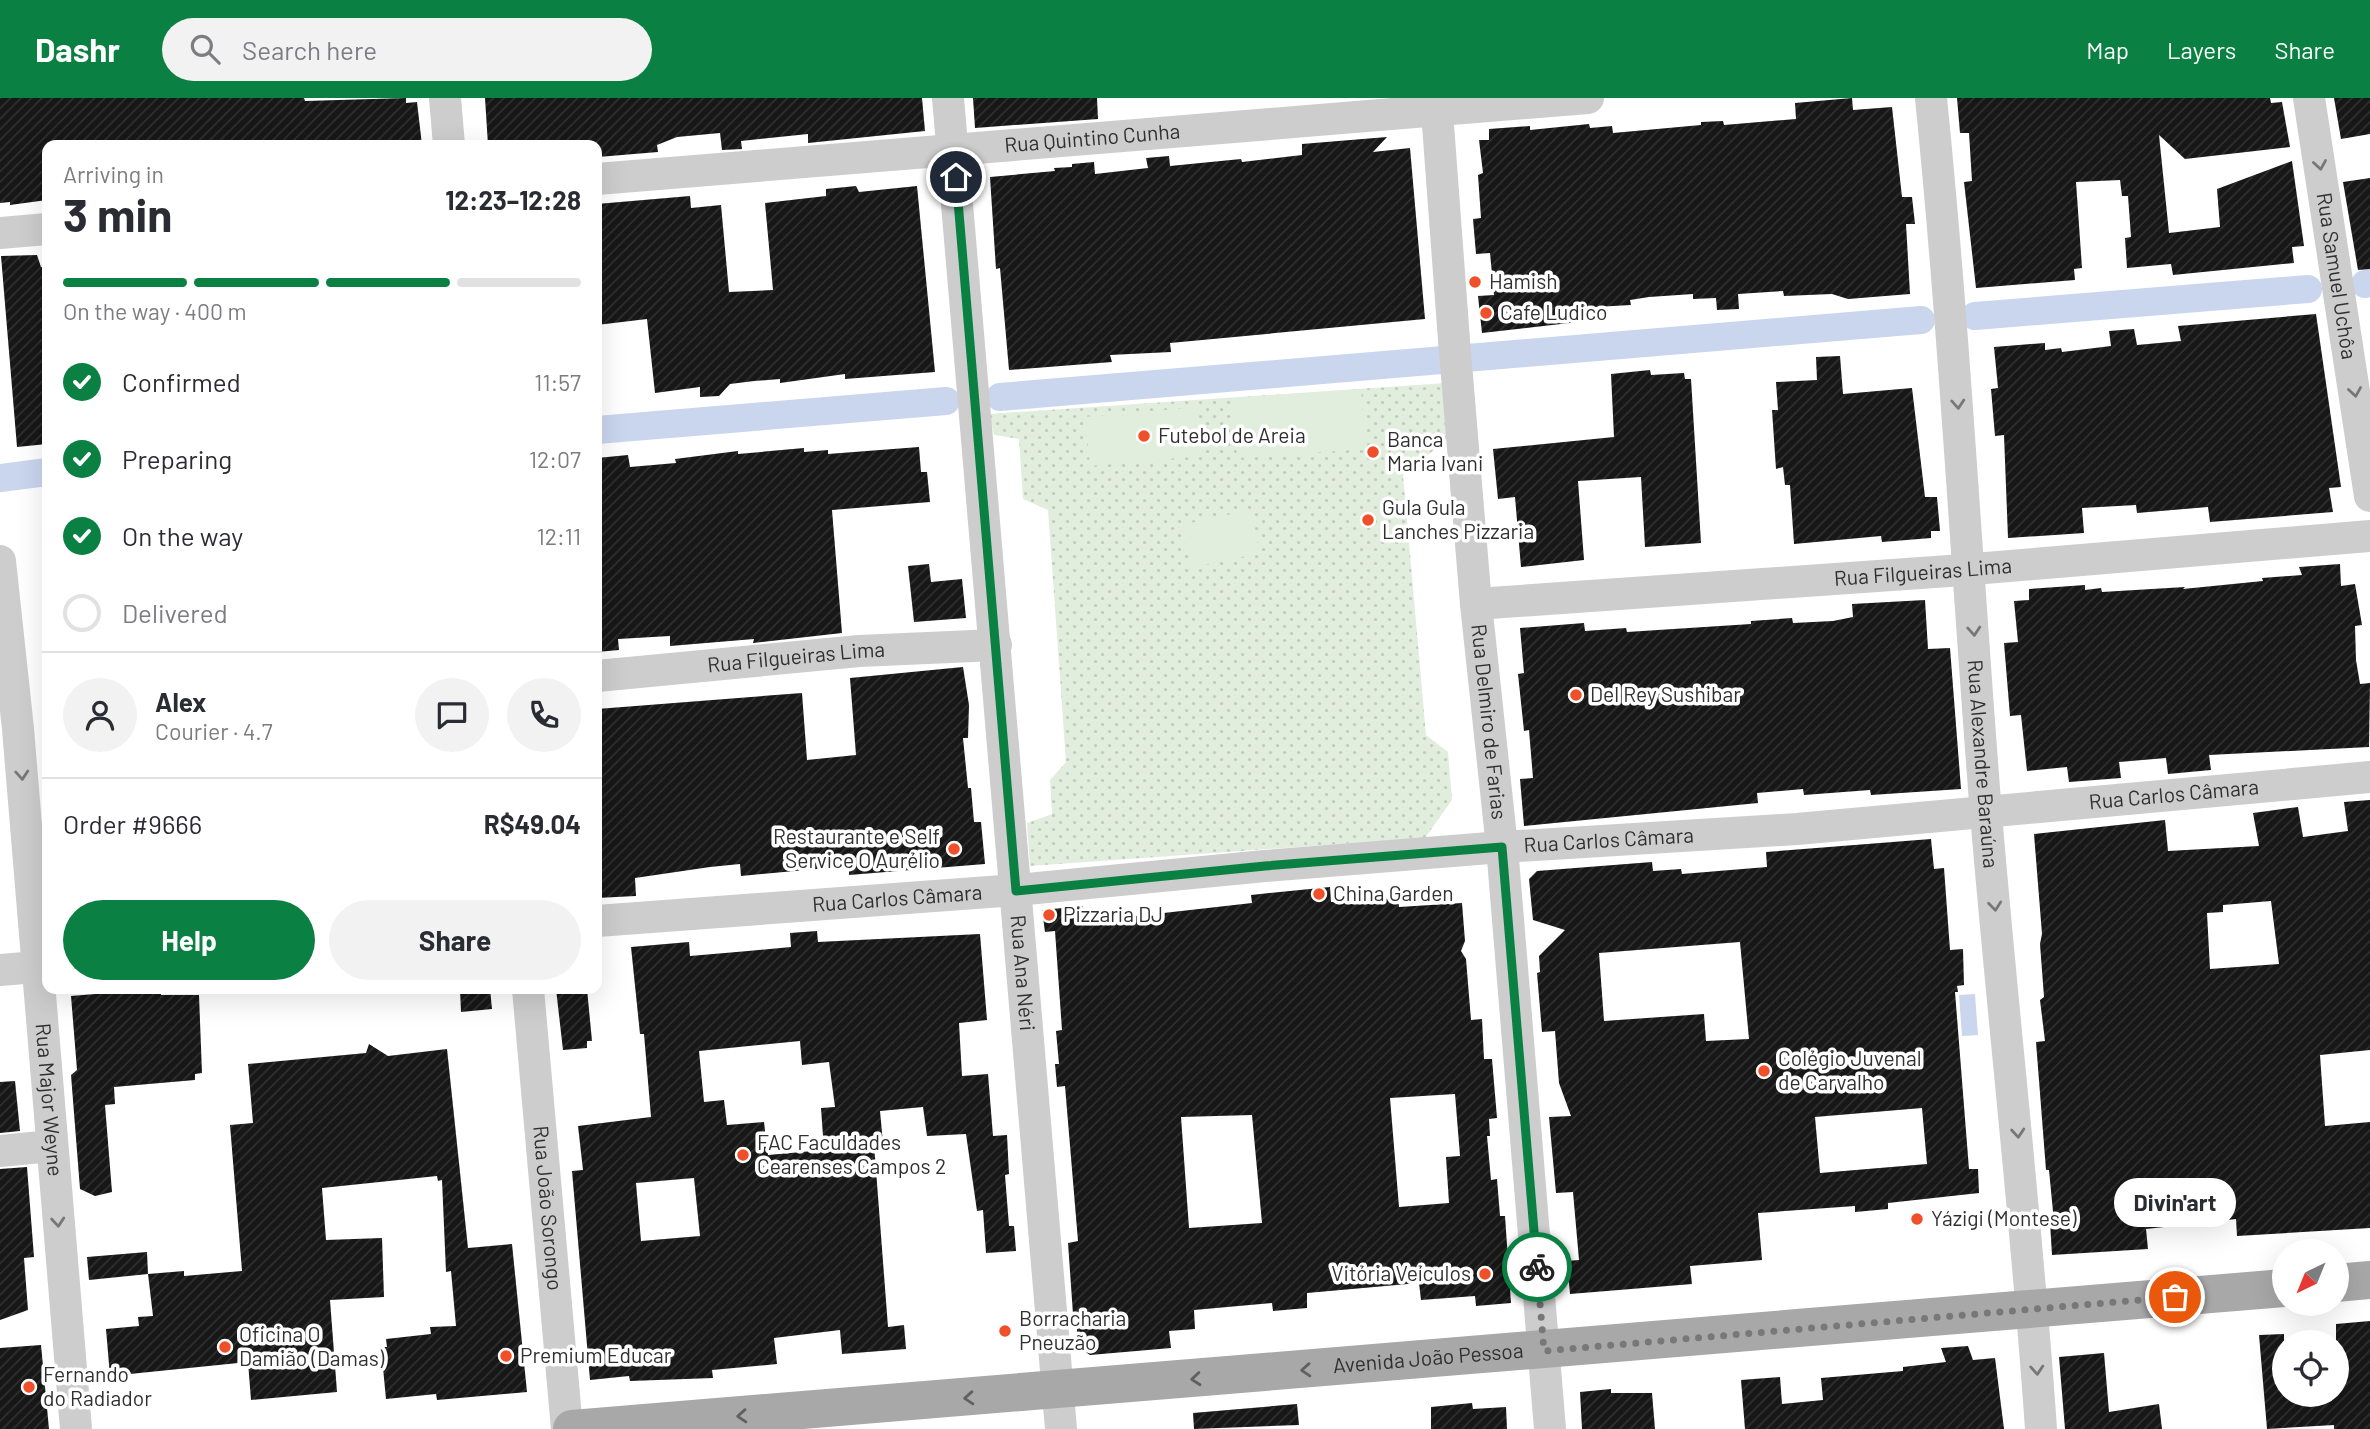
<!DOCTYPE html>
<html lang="en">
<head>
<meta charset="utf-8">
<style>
  :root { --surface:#fff; --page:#f2f2f3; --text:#2b2b33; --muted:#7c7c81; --line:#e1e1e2; --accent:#0b8043 }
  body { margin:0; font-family:Barlow,sans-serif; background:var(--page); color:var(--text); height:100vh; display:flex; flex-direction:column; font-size:26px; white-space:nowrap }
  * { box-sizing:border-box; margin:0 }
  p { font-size:23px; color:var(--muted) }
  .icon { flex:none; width:38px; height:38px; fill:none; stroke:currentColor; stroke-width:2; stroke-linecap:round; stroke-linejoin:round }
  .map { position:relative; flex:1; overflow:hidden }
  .panel { position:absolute; left:42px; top:42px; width:560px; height:854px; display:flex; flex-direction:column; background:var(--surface); border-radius:14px; box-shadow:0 7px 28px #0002 }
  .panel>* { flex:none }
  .needle { width:46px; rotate:223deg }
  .controls { position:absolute; left:2272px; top:1141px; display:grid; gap:14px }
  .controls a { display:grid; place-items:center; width:77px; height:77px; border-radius:50%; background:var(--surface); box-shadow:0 7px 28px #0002; font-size:35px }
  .pin { position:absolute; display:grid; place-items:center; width:60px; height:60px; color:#fff; margin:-30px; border:4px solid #fff; border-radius:50%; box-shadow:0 2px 7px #0007 }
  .courier { position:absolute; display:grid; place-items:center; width:70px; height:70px; margin:-35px; border:5px solid #0b8043; border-radius:50%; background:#fff; color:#222; box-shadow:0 2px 9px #0007 }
  .bubble { position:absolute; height:49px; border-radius:24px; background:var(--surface); box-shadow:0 7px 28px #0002; font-size:23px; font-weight:700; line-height:49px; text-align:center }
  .head em { font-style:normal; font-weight:700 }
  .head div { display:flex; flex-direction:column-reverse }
  .head { display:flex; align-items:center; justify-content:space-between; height:119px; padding:0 21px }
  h1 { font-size:46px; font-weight:700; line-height:52px }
  .bar { display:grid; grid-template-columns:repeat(4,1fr); gap:10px 7px; align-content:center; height:84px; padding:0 21px }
  .bar i { height:9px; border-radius:5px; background:var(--line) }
  .bar .active { background:var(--accent) }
  .bar p { grid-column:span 4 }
  .line { display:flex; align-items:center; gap:18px; padding:0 21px; border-top:2px solid var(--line) }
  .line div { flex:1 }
  .round { display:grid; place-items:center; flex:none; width:74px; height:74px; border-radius:37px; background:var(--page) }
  ol { padding:0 21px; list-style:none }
  li { display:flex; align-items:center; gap:21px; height:77px }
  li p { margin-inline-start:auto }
  li .icon { padding:7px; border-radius:50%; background:var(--accent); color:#fff; stroke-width:4 }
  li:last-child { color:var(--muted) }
  li i { width:38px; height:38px; border:4px solid var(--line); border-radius:50% }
  .button { display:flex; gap:14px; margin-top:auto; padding:14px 21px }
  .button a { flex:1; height:80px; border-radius:42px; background:var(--accent); color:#fff; font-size:28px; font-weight:700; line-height:80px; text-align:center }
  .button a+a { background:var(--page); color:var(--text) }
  header { display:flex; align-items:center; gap:42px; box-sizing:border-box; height:98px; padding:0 35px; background:var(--accent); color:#fff }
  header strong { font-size:33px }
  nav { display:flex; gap:38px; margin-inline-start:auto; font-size:24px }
  .search { width:490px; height:63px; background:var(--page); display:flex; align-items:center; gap:18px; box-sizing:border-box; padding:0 24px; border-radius:38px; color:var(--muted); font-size:26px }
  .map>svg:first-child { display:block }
</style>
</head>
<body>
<header>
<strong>Dashr</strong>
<div class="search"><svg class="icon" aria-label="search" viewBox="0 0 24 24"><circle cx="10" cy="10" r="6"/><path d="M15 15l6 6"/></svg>Search here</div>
<nav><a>Map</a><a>Layers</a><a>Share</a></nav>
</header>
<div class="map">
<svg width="2370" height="1331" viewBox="0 0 2370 1331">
  <defs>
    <pattern id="park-dots" width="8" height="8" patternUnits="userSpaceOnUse" patternTransform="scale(1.75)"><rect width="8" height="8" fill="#e2eedd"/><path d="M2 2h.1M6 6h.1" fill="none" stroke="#c2ccbe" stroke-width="1.8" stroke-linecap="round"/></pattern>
    <pattern id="building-hatch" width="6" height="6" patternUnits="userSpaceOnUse" patternTransform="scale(1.75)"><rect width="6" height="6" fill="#171717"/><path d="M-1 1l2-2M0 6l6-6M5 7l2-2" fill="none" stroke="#303030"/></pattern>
  </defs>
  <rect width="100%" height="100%" fill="#fff"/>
  <path fill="url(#park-dots)" d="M1446,285L1450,339L1403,377L1426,637L1448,654L1452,702L1425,740L1030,768L1027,725L1052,716L1050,682L1066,664L1048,412L1023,401L1019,341L994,337L989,316Z"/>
  <g fill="#e2eedd">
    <path d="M1361,291L1366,351L1237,360L1232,300Z"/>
    <path d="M1198,309L1202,358L1090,368L1085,319Z"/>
    <path d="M1250,412L1260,455L1191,470L1181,427Z"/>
  </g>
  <path fill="#c9d6ee" d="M1975,896L1978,937L1962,938L1959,897Z"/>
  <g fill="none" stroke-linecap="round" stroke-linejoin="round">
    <g stroke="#c9d6ee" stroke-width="28">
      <path d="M2365,186L2370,185"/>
      <path d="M1975,218L2308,191"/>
      <path d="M1000,299L1921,222"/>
      <path d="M597,332L946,303"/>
      <path d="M0,380L47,374"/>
    </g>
  </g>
  <g fill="url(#building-hatch)" fill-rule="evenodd">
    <path d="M0,0H304L305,3L406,0V5L417,4L422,47H47V102L10,107V104L0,105Z"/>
    <path d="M485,0H922L925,33L808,45V36L741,43L742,51L722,52L720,35L677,39L657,47L658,54L598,59L597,47H488Z"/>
    <path d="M973,0H1097L1098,21L975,30Z"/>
    <path d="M1852,0L1853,12L1892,9L1902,99H1912L1915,126H1906L1910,196L1848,201L1832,196L1784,198L1783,193L1738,196L1739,211L1717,212L1716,200L1693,201V196L1649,199L1630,202L1631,207L1577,210L1578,224L1482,235L1478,198L1494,197L1490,155L1476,156L1473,121L1481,120L1478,77L1483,75L1479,42H1489V31L1530,28V32L1589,26L1590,30L1612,28L1613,35L1701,27V24L1723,23L1724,27L1796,21L1795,5Z"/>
    <path d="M1957,0H2270L2271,5L2282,4L2290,49L2185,61L2159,37L2169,135L2220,129L2217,91L2292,63L2304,148L2292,149L2294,165L2173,177L2171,166L2127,170L2125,140L2131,139L2128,98H2122L2120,82L2076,84L2082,170L2074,171L2075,182L1976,190L1964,84L1972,83L1969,35H1960Z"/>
    <path d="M2334,0H2370V36L2341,41Z"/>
    <path d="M1387,39L1373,54L1410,50L1425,221L1170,245L1171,254L1110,257L1112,264L1009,272L1000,170L996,171L990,79L1055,73L1054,70L1072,69V66L1094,64L1095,76L1148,70L1146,60L1169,58L1170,68L1241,61L1242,64L1302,57V46Z"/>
    <path d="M2370,80V171L2358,172L2343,84Z"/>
    <path d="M856,88L859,94L917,88L935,274L845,281V276L780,285V281L754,283L730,286L719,298L700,299V289L655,295L647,221L597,227V131L601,130L597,106L690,98L691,110L721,107L729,194L773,192L765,105L826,98V91Z"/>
    <path d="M37,157L41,169L47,168V346L17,349L1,158Z"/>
    <path d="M2316,216L2341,389L2329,390L2333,414L2210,424L2208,409L2137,415L2136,407L2082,410L2084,435L2008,440L2004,337L1995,338L1991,291L1998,290L1994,249L2045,245V252L2061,250L2062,254L2111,248L2109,233L2134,231L2137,247L2181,243L2178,228Z"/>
    <path d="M1840,258L1843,296L1912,290L1925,399H1937L1940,433H1931V440L1882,444L1881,438L1794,446L1790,387H1785L1783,369L1776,371L1772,312H1778L1776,284L1817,282L1816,259Z"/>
    <path d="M1650,272L1651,277L1684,275L1685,281H1691L1701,445L1645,449L1641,379L1578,383L1584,462L1521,469L1515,399L1498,401L1493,351L1614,339L1611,276Z"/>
    <path d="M919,349L921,374H927L930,404L832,412L842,535L753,545L754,541L670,548V538L618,541L619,552L597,554V360L628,357L630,369L676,365L675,361L738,353V356L804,350V354L828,352V356Z"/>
    <path d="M929,466L931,484L962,481L966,520L914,524L908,468Z"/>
    <path d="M2340,466L2341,488L2355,486L2362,527L2355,528L2356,562L2360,586L2370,585L2369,649L2209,657L2211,672L2168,676L2166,660L2119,664L2121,680L2069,684L2067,669L2027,673L2021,617L2010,618L2004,545L2018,544L2014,503L2029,502V491L2085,487V492L2101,490L2102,494L2185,489L2183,491L2263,483L2262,480L2302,477L2299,469Z"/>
    <path d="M1925,502L1928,551L1950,550L1961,691L1871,697L1870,692L1804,697L1803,691L1757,695L1758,705L1524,728L1520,681L1533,680L1529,632L1524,633L1518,576L1524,575L1520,530L1584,525L1585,533L1626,530L1627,534L1751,526V523L1792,520L1793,525L1833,523L1853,519L1852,506Z"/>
    <path d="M963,569L969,607L968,640H963L968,690H971L974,724H981L985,766L849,777V768L741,778L740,766L710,769L635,780L636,798L597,800V611L802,595L807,662L856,657L850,580Z"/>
    <path d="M2370,702V952L2320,957L2325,1028L2370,1024V1130L2237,1138L2236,1121L2146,1131L2148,1151L2052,1157L2050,1124H2054L2049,1072H2046L2036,944L2045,943L2040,902L2044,899L2040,846L2042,836L2034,736L2165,722L2168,753L2259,748L2253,715L2298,709L2303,739L2348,733L2344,704ZM2271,803L2279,866L2210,871L2207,815L2223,814V807Z"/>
    <path d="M1931,741L1934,771L1944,770L1950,852L1963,851L1964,887L1957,888L1958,894H1955L1969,1071H1978L1979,1095L1888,1105V1111L1855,1114V1108L1758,1115L1762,1162L1690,1168L1692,1186L1570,1196L1567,1163L1579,1162L1573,1094L1556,1095L1549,1019L1571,1018L1559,985L1555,933L1542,934L1537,875L1540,874L1539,858L1565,832L1533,822L1529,781L1537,773L1652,764L1653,773L1681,771L1682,776L1767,769L1766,754ZM1740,844L1749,941L1706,943L1704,916L1604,923L1599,855ZM1922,1010L1927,1066L1820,1075L1815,1019Z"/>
    <path d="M1330,789L1331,804L1398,800L1399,809L1462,805L1465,843L1461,853L1466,861L1471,922L1482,921L1484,961H1492L1497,1020L1489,1021L1490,1038H1487L1491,1082L1497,1081L1500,1118H1505L1511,1205L1476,1208L1475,1198L1421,1202L1419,1185L1307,1195V1210L1273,1213L1272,1205L1194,1212L1195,1231L1169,1233L1171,1250L1090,1257L1078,1249L1076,1216H1073L1068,1145L1078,1143L1065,988L1057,989L1055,966H1059L1056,933L1062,932L1055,833L1045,834L1042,812L1083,808L1084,824L1252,805L1251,797ZM1455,996L1460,1058L1446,1059L1449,1105L1399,1109L1390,1000ZM1252,1017L1262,1125L1189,1130L1181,1019Z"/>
    <path d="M817,833L818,844L980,836L987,922L959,925L962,978L988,976L993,1038L1007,1037L1009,1076L1005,1077L1009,1128H1014L1016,1153L986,1155L983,1112L977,1113L966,1036L927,1038L923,1009L880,1013L883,1045L874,1046L888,1229L904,1227L906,1251L842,1256L840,1232L774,1240L777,1266L712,1272L713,1280L630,1283L629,1278L590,1282L572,1073L583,1072L578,1028L651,1019L644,936H640L631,849L689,844L690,858L748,853L791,849L790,835ZM800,943L802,967L829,964L835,1009L821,1010L824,1052L768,1057L764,1024L727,1027L724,1002L704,1004L699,953ZM694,1080L700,1138L641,1143L636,1085Z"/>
    <path d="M157,891H160L161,897H199L202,975L195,976V982L114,989L115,1006L105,1007L112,1094L95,1098L80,1091L71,977L77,972L71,898Z"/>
    <path d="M460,891H490L492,911L461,914Z"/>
    <path d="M556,891H587L592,943H587V950L563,952Z"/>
    <path d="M369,946L388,958L447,951L468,1150L512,1146L527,1294L437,1302L436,1296L386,1301L381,1249H387L386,1241L431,1236L430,1229L456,1228L451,1173L446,1174L442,1082L438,1083L437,1078L322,1090L326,1142L382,1140L384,1199L330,1202L337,1294L251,1302L248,1264L110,1278L106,1231L139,1228L138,1219L153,1218L148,1176L89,1182L87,1159L147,1154L148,1176L184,1173V1178L242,1173L230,1027L253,1025L248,966L366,955Z"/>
    <path d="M15,983L20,1033L0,1035V984Z"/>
    <path d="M27,1069L34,1159L24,1160L28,1212L0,1222V1071Z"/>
    <path d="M2370,1223V1331H2334V1327L2267,1331L2259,1237L2284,1236V1297H2336V1226Z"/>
    <path d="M41,1247L49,1331H0V1250Z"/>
    <path d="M1968,1248L1973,1262L1995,1260L2004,1331H1745L1741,1282L1780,1279L1782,1306L1823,1302L1821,1280L1903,1273V1269L1946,1264L1941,1250Z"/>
    <path d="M2104,1255L2109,1314L2159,1306L2162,1331H2065L2059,1259Z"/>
    <path d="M1611,1291V1295H1652L1655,1331H1582L1580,1294Z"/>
    <path d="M1472,1305L1473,1311L1506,1309L1507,1331H1431V1309Z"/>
    <path d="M1297,1306L1299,1327L1194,1331L1193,1315Z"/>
  </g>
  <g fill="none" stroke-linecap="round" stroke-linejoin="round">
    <g stroke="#cdcdcd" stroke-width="32">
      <path d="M445,0L449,47"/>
      <path id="s1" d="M948,0L1061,1331"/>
      <path id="s2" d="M1436,0L1454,242L1476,506L1502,749L1550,1331"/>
      <path id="s3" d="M1931,0C1955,238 1967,477 1986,716C2003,921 2027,1125 2041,1331"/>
      <path id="s4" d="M2309,0L2370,398"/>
      <path id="s5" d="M597,81L1588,0"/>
      <path d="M0,135L47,131"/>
      <path id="s6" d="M0,463L18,631L76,1331"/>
      <path id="s7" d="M1476,506L1949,473L2370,438"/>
      <path id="s8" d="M597,578L859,553L996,547"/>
      <path id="s9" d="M597,823L1016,792L1265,768L1502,749L1797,731L2370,679"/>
      <path d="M0,872L47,868"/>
      <path id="s10" d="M528,891L567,1331"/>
      <path d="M0,1053L51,1048"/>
    </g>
    <g stroke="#a8a8a8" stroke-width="38">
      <path d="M2336,1185L2370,1182"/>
      <path id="s11" d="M572,1331L2284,1190"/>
    </g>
  </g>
  <defs><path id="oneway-chevron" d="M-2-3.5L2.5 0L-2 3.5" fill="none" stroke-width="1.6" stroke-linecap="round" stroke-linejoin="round" transform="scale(1.75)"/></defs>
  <g stroke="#777">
    <use href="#oneway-chevron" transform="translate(2320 67) rotate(81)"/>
    <use href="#oneway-chevron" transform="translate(2355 294) rotate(81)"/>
    <use href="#oneway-chevron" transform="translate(1958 306) rotate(86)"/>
    <use href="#oneway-chevron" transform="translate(1974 533) rotate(86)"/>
    <use href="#oneway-chevron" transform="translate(22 677) rotate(86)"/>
    <use href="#oneway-chevron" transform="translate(1995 808) rotate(84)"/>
    <use href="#oneway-chevron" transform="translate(2018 1035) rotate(85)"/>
    <use href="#oneway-chevron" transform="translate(58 1124) rotate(85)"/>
    <use href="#oneway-chevron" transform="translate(2037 1272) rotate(86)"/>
  </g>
  <g stroke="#606060">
    <use href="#oneway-chevron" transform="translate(1306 1272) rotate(176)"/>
    <use href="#oneway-chevron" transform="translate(1196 1281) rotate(175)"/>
    <use href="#oneway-chevron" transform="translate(969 1300) rotate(176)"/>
    <use href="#oneway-chevron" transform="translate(742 1318) rotate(176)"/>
  </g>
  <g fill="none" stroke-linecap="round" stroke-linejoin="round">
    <path stroke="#787878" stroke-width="7" stroke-dasharray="0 12.6" d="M1537,1169L1544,1253L2175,1199"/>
    <path stroke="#0b8043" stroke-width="9" d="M956,79L1016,793L1265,768L1502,749L1537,1169"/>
  </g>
  <g fill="#ef502a" stroke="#fff" stroke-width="2.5">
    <circle cx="1475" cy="184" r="7"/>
    <circle cx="1486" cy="215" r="7"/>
    <circle cx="1144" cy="338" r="7"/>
    <circle cx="1373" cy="354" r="7"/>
    <circle cx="1368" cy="422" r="7"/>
    <circle cx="1576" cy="597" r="7"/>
    <circle cx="954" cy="751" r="7"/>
    <circle cx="1319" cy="796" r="7"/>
    <circle cx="1049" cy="817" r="7"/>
    <circle cx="1764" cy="973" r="7"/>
    <circle cx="743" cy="1057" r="7"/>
    <circle cx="1917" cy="1121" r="7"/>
    <circle cx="1485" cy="1176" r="7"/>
    <circle cx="1005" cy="1233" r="7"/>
    <circle cx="225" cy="1249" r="7"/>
    <circle cx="506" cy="1258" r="7"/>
    <circle cx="29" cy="1289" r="7"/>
  </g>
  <g text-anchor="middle" stroke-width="7" stroke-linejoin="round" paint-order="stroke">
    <g font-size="21" fill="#303030" stroke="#fff">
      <text dy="7" stroke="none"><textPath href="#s5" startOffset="497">Rua Quintino Cunha</textPath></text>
      <text dy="7" stroke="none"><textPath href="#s4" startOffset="180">Rua Samuel Uchôa</textPath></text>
      <text dy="7" stroke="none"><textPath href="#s7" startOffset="448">Rua Filgueiras Lima</textPath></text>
      <text dy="7" stroke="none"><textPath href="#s8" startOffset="200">Rua Filgueiras Lima</textPath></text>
      <text dy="7" stroke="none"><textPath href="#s2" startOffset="626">Rua Delmiro de Farias</textPath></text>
      <text dy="7" stroke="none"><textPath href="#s3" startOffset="668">Rua Alexandre Baraúna</textPath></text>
      <text dy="7" stroke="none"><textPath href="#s9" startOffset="1582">Rua Carlos Câmara</textPath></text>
      <text dy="7" stroke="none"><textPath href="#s9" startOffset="1015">Rua Carlos Câmara</textPath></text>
      <text dy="7" stroke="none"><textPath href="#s9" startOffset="301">Rua Carlos Câmara</textPath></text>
      <text dy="7" stroke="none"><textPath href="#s1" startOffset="878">Rua Ana Néri</textPath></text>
      <text dy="7" stroke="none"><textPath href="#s6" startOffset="541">Rua Major Weyne</textPath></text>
      <text dy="7" stroke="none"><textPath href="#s10" startOffset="220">Rua João Sorongo</textPath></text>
      <text dy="7" stroke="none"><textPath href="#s11" startOffset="859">Avenida João Pessoa</textPath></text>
    </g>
    <g font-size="21" fill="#303030" stroke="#fff" text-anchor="start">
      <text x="1489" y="191">Hamish</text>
      <text x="1500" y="222">Cafe Ludico</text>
      <text x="1158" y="345">Futebol de Areia</text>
      <text x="1387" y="349">Banca<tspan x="1387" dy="24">Maria Ivani</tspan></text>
      <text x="1382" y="417">Gula Gula<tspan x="1382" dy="24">Lanches Pizzaria</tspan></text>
      <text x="1590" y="604">Del Rey Sushibar</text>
      <text x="940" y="746" text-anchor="end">Restaurante e Self<tspan x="940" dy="24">Service O Aurélio</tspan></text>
      <text x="1333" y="803">China Garden</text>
      <text x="1063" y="824">Pizzaria DJ</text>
      <text x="1778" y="968">Colégio Juvenal<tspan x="1778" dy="24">de Carvalho</tspan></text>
      <text x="757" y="1052">FAC Faculdades<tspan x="757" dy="24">Cearenses Campos 2</tspan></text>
      <text x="1931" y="1128">Yázigi (Montese)</text>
      <text x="1471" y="1183" text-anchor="end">Vitória Veículos</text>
      <text x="1019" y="1228">Borracharia<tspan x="1019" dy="24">Pneuzão</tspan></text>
      <text x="239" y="1244">Oficina O<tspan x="239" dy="24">Damião (Damas)</tspan></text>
      <text x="520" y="1265">Premium Educar</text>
      <text x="43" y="1284">Fernando<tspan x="43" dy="24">do Radiador</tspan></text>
    </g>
  </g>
</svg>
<div class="controls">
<a><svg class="needle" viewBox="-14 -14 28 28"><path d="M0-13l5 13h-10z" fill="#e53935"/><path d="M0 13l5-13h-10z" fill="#7c7c81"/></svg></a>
<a><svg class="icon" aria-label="locate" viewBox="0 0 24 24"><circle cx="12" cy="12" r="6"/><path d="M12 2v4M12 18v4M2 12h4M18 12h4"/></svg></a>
</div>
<div class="pin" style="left:2175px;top:1199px;background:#ea580c"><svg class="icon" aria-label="bag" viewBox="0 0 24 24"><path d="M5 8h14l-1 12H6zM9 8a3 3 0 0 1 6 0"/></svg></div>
<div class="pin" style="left:956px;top:79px;background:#1f2937"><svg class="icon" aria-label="home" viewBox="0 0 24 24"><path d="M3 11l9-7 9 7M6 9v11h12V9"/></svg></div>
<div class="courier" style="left:1537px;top:1169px"><svg class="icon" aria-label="bike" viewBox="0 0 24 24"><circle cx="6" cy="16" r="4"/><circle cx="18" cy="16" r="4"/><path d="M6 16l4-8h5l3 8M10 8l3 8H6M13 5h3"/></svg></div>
<div class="bubble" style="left:2114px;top:1080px;width:122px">Divin'art</div>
<section class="panel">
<div class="head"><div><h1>3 min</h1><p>Arriving in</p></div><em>12:23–12:28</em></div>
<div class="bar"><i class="active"></i><i class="active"></i><i class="active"></i><i></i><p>On the way · 400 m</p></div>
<ol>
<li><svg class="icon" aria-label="check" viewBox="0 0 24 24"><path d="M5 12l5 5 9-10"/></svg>Confirmed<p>11:57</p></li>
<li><svg class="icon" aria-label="check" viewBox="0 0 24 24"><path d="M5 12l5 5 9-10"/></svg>Preparing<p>12:07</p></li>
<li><svg class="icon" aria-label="check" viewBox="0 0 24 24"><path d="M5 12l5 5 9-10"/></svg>On the way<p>12:11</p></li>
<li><i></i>Delivered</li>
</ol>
<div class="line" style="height:126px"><a class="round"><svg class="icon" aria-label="person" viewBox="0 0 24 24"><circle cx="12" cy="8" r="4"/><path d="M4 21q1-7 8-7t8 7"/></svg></a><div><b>Alex</b><p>Courier · 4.7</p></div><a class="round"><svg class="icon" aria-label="chat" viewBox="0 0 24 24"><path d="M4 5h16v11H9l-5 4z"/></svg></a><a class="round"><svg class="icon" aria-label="phone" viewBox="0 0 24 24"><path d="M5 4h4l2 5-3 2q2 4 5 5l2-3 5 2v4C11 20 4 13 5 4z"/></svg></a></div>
<div class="line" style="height:91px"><div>Order #9666</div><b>R$49.04</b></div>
<div class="button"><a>Help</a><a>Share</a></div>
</section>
</div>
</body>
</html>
